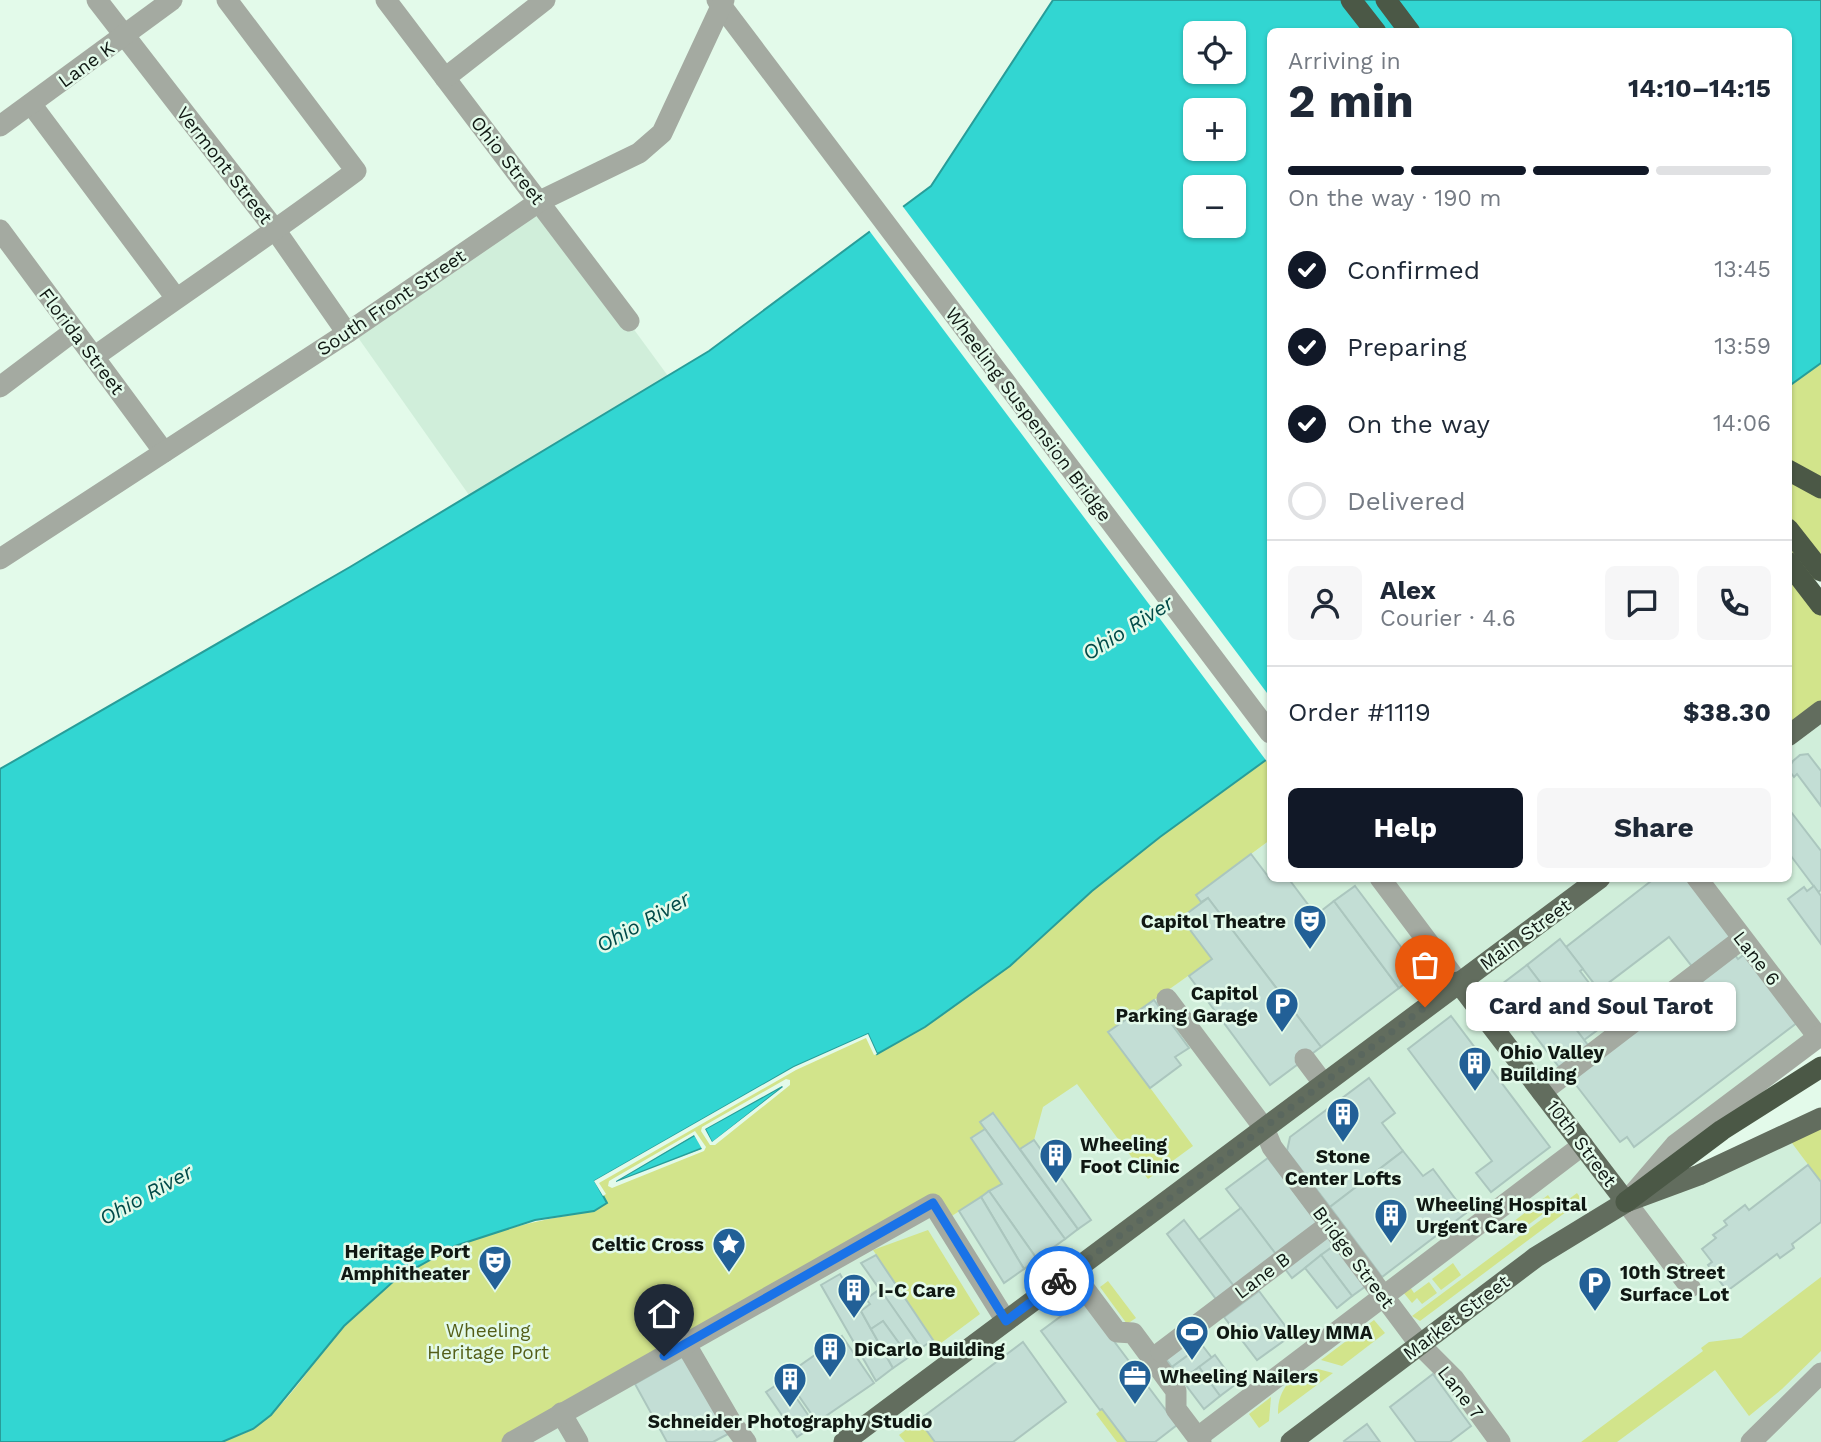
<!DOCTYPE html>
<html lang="en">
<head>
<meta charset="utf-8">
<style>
  :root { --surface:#fff; --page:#f6f6f7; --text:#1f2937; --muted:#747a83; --line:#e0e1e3; --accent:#111827 }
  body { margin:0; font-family:"Work Sans",sans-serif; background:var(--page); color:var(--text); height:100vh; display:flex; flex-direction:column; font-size:26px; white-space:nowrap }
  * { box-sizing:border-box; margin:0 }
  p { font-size:23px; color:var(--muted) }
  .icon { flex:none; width:38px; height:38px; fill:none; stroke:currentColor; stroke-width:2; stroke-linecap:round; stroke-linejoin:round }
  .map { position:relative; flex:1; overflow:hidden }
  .drawer { position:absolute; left:1267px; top:28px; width:525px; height:854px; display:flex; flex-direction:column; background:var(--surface); border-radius:10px; box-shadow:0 2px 5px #0004 }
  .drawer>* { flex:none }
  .buttons { position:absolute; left:1183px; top:21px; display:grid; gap:14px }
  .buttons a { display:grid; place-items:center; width:63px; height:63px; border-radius:10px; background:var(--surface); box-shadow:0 2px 5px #0004; font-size:35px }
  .pin { position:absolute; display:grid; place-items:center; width:60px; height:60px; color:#fff; margin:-72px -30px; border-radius:50% 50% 50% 0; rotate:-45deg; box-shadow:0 0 7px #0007 }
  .pin .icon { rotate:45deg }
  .courier { position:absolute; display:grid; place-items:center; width:70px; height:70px; margin:-35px; border:5px solid #1a73e8; border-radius:50%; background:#fff; color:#222; box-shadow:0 2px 9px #0007 }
  .bubble { position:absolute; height:49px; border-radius:10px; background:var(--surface); box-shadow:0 2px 5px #0004; font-size:23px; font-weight:700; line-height:49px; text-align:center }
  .head em { font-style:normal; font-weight:700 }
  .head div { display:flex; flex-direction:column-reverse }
  .head { display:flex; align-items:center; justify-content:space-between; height:119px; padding:0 21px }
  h1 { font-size:46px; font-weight:700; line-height:52px }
  .bar { display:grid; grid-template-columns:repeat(4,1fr); gap:10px 7px; align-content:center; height:84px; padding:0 21px }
  .bar i { height:9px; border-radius:5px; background:var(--line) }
  .bar .current { background:var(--accent) }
  .bar p { grid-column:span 4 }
  .line { display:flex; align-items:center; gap:18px; padding:0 21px; border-top:2px solid var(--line) }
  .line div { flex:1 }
  .round { display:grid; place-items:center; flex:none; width:74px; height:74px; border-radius:10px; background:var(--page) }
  ol { padding:0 21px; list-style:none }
  li { display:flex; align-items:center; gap:21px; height:77px }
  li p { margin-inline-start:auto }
  li .icon { padding:7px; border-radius:50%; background:var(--accent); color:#fff; stroke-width:4 }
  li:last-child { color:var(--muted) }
  li i { width:38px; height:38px; border:4px solid var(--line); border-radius:50% }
  .cta { display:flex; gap:14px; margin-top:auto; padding:14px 21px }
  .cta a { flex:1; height:80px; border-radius:10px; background:var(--accent); color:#fff; font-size:28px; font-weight:700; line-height:80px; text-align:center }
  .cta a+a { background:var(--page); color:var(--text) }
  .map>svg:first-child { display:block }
</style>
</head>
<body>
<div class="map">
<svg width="1821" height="1442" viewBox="0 0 1821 1442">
  <rect width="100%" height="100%" fill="#e3faea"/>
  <g fill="#d0eeda">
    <path d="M540,201L668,376L469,495L352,329Z"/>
    <path d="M1821,702V1035L1641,1185L1821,1129V1442H1766L1759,1435L1750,1442H512L933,1204L944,1221L1001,1184L971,1138L980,1122L1212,959L1181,918L1201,902L1196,895L1270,840V878H1788L1789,728Z"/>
  </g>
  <g fill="#d2e48b">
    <path d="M1821,363V574L1806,585L1821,605V711L1789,736V386Z"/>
    <path d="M1270,757V840L1196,895L1201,902L1182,918L1212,959L1109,1032L1193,1146L1148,1179L1077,1084L1043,1107L1034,1140L1020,1149L994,1113L981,1122L985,1129L972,1139L1002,1184L944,1221L933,1204L512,1442H222C233,1437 246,1434 256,1427C291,1402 314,1359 343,1327C413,1251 496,1226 594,1211V1181L794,1067L868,1034L877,1054L925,1027L1010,966L1092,891L1160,837Z"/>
    <path d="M1821,1118V1182L1786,1135Z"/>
    <path d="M1577,1193L1582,1200L1420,1321L1412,1316Z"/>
    <path d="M1548,1195L1555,1205L1516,1234L1509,1225Z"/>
    <path d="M928,1230L980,1314L937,1346L873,1250Z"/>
    <path d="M1453,1263L1461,1275L1441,1290L1432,1279Z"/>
    <path d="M1821,1277V1351L1782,1389L1749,1416L1715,1370L1617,1442H1581L1703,1351L1701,1348L1709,1342L1741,1338Z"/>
    <path d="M1108,1281L1136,1318L1127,1324L1100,1287Z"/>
    <path d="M1429,1282L1437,1293L1422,1304L1417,1298L1412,1303L1403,1292L1410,1287L1414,1293Z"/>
    <path d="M1374,1320L1385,1333L1342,1366L1321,1360Z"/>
    <path d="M1318,1369L1333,1373L1278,1414C1277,1388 1294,1372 1318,1369Z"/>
    <path d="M1271,1397L1269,1421L1259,1428L1249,1414Z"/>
    <path d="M1102,1409L1127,1442H1117L1096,1414Z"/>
    <path d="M919,1420L935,1442H905L899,1435Z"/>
  </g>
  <g fill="#32d6d2" stroke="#289d99" stroke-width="2" fill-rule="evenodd">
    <path d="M1053,0H1821V363L1789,386L1788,32H1270V757L1160,837L1092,891L1010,966L925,1027L877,1054L868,1034L794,1067L595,1181L607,1203L594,1211L535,1220L455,1246L396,1279L344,1326L271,1415L253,1429L222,1442H0V769L350,567L709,351L931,186ZM1195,33H1234V72H1195ZM1195,110H1234V149H1195ZM1195,187H1234V226H1195Z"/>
    <path d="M788,1083L712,1143L705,1129Z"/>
    <path d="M695,1135L703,1148L611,1184Z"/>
  </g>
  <g fill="#e3faea" fill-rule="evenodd">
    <path d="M901,204L1270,697V761L1268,763L868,229Z"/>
    <path d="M868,1034L877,1054L874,1055L866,1038L796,1070L599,1183L606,1194L603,1196L594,1181L794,1067Z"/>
    <path d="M786,1079L790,1080V1085L715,1145H710L701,1131L702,1127ZM782,1086L783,1087L712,1142L705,1129Z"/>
    <path d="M695,1131L706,1147L704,1151L612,1188L608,1186L609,1181ZM694,1135L702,1149L616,1182V1181Z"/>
  </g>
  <g fill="#c3ded5" stroke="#abc6be" stroke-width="2">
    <path d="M1808,754L1821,771V806L1797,774L1794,777L1788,769L1793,761L1800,755Z"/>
    <path d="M1788,808L1821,851V890L1818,892L1788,852Z"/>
    <path d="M1251,854L1270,879L1288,878L1316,915L1334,901L1399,988L1321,1047L1208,898L1201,902L1196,895Z"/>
    <path d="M1655,878H1692L1736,937L1694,969L1669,937L1599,990L1566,947Z"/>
    <path d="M1355,886L1420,972L1399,988L1334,901Z"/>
    <path d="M1814,886L1821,896V944L1788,899L1804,887L1807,891Z"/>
    <path d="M1208,898L1321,1047L1270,1085L1189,976L1212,959L1181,918Z"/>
    <path d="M1560,939L1583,969L1580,971L1615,1017L1584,1040L1527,965Z"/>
    <path d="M1732,951L1738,959L1746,953L1798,1022L1634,1147L1627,1137L1620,1142L1569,1076Z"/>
    <path d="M1527,965L1588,1045L1559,1067L1498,987Z"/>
    <path d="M1154,1000L1189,1048L1175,1057L1181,1065L1150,1088L1108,1032Z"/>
    <path d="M1451,1016L1550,1147L1491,1192L1476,1173L1492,1161L1408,1049Z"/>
    <path d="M1369,1078L1395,1113L1382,1123L1403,1151L1330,1207L1287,1151L1290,1137Z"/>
    <path d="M993,1113L1078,1229L1065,1239L980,1122Z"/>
    <path d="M985,1129L1065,1239L1037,1259L989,1191L1002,1184L971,1138Z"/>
    <path d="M1034,1140L1091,1220L1078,1229L1020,1149Z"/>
    <path d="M1403,1151L1423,1176L1433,1169L1466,1213L1382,1277L1330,1207Z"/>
    <path d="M1268,1158L1320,1226L1278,1257L1226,1189Z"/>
    <path d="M1808,1165L1821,1182V1222L1792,1244L1794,1248L1780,1258L1777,1254L1727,1291L1708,1265L1712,1262L1702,1249L1716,1238L1713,1235L1727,1225L1724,1221L1745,1205L1749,1210Z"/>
    <path d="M989,1191L1037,1259L1024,1269L981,1197Z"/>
    <path d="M981,1197L1024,1269L1004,1283L959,1211Z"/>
    <path d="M1241,1208L1278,1257L1236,1289L1199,1240Z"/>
    <path d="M1184,1220L1236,1289L1219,1303L1167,1234Z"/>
    <path d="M1325,1232L1335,1245L1292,1278L1282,1265Z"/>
    <path d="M1335,1245L1366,1286L1352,1296L1321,1255Z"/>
    <path d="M876,1255L933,1340L921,1348L861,1263Z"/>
    <path d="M1321,1255L1352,1296L1337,1308L1305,1268Z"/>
    <path d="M840,1274L893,1368L876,1381L821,1285Z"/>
    <path d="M880,1289L921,1348L909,1357L883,1321L871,1329L861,1311L870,1304L866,1299Z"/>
    <path d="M1259,1291L1292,1335L1257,1360L1224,1317Z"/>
    <path d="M1083,1300L1177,1425L1155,1442H1127L1102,1409L1100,1410L1041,1331Z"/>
    <path d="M883,1321L909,1357L893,1368L871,1329Z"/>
    <path d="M1193,1333L1202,1345L1172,1367L1163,1355Z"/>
    <path d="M842,1336L874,1383L817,1422L785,1376Z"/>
    <path d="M1023,1342L1066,1402L1013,1442H935L919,1420Z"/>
    <path d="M1202,1345L1212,1358L1182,1380L1172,1367Z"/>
    <path d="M1215,1355L1236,1384L1220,1396L1199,1367Z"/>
    <path d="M684,1356L728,1434L713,1442H667L635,1384Z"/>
    <path d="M1199,1367L1220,1396L1204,1409L1182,1380Z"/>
    <path d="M1433,1374L1471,1426L1450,1442H1416L1390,1407Z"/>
    <path d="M784,1380L815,1425L797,1437L766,1392Z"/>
    <path d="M1367,1424L1380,1442H1345L1344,1441Z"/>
  </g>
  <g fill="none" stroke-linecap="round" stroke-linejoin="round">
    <g stroke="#a4aaa1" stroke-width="21">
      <path d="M97,0L276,231L347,333"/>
      <path d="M386,0L629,321"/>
      <path d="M717,0L1270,733"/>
      <path d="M445,78L545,0"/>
      <path d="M31,104L176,298"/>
      <path d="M0,126L172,0"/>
      <path d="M0,230L164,452"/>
      <path d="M94,357C181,295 270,235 356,171L227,0"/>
      <path d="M0,387L74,331"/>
      <path d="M0,559L347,333L540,201L639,153L662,133L724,0"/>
      <path d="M1380,878L1458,982"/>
      <path d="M1697,878L1818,1037"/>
      <path d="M1167,999L1264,1128L1272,1147L1420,1345L1454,1379L1500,1442"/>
      <path d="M1305,1059L1323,1083"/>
      <path d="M1542,1092L1742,939"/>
      <path d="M1072,1272L1117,1332L1133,1333L1176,1391V1409L1201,1442"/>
      <path d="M1690,1287L1626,1202L1675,1145L1821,1035"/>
      <path d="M685,1343L731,1422L746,1442"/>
      <path d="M1161,1352L1330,1224"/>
      <path d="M561,1413L578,1442"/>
      <path d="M1198,1437L1583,1145"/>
      <path d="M512,1442L933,1204L1006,1321"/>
      <path d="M1751,1442L1821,1373"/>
    </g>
    <g stroke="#626d5e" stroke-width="21">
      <path d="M1788,736L1821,711"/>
      <path d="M1458,982L1626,1202"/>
      <path d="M844,1442L1600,878"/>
      <path d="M1291,1442L1536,1257L1626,1202L1699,1175L1821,1118"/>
    </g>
    <g stroke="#4b5846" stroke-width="21">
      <path d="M1351,0L1376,32"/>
      <path d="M1386,0L1410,32"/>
      <path d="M1788,470L1821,488"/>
      <path d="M1788,529L1821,571"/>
      <path d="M1788,562L1821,605"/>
      <path d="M1626,1202L1722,1130L1821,1067"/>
    </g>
  </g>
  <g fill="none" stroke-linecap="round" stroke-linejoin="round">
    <path stroke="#5a675e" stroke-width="7" stroke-dasharray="0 12.6" d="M1059,1281L1425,1007"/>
    <path stroke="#1a73e8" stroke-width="9" d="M664,1356L933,1203L1006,1321L1059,1281"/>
  </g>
  <defs>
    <symbol id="theatre-pin" viewBox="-11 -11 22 30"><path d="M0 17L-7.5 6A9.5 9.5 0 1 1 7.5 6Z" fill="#226097" stroke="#e3faea"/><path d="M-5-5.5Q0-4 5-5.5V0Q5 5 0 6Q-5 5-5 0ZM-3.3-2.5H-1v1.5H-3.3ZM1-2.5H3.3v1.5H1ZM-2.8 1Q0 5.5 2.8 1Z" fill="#fff"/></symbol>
    <symbol id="parking-pin" viewBox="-11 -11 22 30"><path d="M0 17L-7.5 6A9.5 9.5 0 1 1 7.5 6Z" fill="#226097" stroke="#e3faea"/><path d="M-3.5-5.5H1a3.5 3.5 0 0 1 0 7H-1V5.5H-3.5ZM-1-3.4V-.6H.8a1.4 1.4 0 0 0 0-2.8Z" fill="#fff"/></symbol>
    <symbol id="building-pin" viewBox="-11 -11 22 30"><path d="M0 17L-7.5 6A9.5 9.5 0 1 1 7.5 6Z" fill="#226097" stroke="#e3faea"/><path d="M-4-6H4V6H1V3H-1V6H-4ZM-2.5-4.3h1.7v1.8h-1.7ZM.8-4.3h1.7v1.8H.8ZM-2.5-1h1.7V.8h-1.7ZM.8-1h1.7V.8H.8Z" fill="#fff"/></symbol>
    <symbol id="sight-pin" viewBox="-11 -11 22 30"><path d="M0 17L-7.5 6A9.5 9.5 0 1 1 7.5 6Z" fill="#226097" stroke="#e3faea"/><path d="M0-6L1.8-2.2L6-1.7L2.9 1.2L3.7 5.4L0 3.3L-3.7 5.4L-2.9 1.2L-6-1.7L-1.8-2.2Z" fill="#fff"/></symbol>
    <symbol id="stadium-pin" viewBox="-11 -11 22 30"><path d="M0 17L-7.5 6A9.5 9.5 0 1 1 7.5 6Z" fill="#226097" stroke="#e3faea"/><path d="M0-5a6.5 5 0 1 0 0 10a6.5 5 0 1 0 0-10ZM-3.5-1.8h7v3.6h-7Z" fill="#fff"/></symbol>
    <symbol id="office-pin" viewBox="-11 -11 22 30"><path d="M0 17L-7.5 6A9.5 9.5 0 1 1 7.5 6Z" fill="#226097" stroke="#e3faea"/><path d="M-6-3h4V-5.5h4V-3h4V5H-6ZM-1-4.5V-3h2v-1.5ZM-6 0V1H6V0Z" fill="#fff"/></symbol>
  </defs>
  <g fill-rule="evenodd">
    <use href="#theatre-pin" x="1291" y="902" width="38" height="52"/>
    <use href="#parking-pin" x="1263" y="985" width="38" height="52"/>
    <use href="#building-pin" x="1456" y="1044" width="38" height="52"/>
    <use href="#building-pin" x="1324" y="1095" width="38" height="52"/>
    <use href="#building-pin" x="1037" y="1136" width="38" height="52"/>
    <use href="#building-pin" x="1372" y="1196" width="38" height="52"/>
    <use href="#sight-pin" x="710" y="1225" width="38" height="52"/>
    <use href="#theatre-pin" x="476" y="1243" width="38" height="52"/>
    <use href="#parking-pin" x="1576" y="1264" width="38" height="52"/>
    <use href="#building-pin" x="835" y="1271" width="38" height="52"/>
    <use href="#stadium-pin" x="1173" y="1313" width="38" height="52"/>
    <use href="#building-pin" x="811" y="1330" width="38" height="52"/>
    <use href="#office-pin" x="1116" y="1357" width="38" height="52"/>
    <use href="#building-pin" x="771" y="1360" width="38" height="52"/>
  </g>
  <g text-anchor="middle" stroke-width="5" stroke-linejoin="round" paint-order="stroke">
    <g font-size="19" fill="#101813" stroke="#e3faea">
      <text transform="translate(86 64) rotate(-36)" y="7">Lane K</text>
      <text transform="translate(508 160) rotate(52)" y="7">Ohio Street</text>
      <text transform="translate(225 165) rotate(52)" y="7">Vermont Street</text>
      <text transform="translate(391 302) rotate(-34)" y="7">South Front Street</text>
      <text transform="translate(82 341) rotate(53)" y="7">Florida Street</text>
      <text transform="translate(1029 414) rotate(53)" y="7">Wheeling Suspension Bridge</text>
      <text transform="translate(1525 934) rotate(-36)" y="7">Main Street</text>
      <text transform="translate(1757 958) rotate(52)" y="7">Lane 6</text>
      <text transform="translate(1582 1143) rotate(53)" y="7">10th Street</text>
      <text transform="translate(1354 1257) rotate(53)" y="7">Bridge Street</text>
      <text transform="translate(1262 1275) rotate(-37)" y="7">Lane B</text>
      <text transform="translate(1456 1317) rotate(-37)" y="7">Market Street</text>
      <text transform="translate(1461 1392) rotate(52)" y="7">Lane 7</text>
    </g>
    <g font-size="19" font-weight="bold" fill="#101813" stroke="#e3faea" text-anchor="start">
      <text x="1286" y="928" text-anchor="end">Capitol Theatre</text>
      <text x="1258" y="1000" text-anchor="end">Capitol<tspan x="1258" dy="22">Parking Garage</tspan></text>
      <text x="1500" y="1059">Ohio Valley<tspan x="1500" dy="22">Building</tspan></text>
      <text x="1080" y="1151">Wheeling<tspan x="1080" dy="22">Foot Clinic</tspan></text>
      <text x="1343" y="1163" text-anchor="middle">Stone<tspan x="1343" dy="22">Center Lofts</tspan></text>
      <text x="1416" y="1211">Wheeling Hospital<tspan x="1416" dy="22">Urgent Care</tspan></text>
      <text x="704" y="1251" text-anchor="end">Celtic Cross</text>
      <text x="470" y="1258" text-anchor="end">Heritage Port<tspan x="470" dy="22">Amphitheater</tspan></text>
      <text x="1620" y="1279">10th Street<tspan x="1620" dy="22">Surface Lot</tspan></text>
      <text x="878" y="1297">I-C Care</text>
      <text x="1216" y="1339">Ohio Valley MMA</text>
      <text x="854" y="1356">DiCarlo Building</text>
      <text x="1160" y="1383">Wheeling Nailers</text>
      <text x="790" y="1428" text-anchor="middle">Schneider Photography Studio</text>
    </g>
    <g font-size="19" fill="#535e17" stroke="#e3faea">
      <text x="488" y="1337">Wheeling<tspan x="488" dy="22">Heritage Port</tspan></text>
    </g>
    <g font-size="21" font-style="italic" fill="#014a48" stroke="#e3faea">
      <text transform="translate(1128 628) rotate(-32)" y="7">Ohio River</text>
      <text transform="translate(643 922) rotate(-29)" y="7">Ohio River</text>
      <text transform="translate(146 1195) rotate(-29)" y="7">Ohio River</text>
    </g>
  </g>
</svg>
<div class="buttons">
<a><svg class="icon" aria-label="locate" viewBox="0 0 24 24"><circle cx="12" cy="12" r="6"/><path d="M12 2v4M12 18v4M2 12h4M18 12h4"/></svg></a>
<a>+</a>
<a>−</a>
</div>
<div class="pin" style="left:1425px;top:1007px;background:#ea580c"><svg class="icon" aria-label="bag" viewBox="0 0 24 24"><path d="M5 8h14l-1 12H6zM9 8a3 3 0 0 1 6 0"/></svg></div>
<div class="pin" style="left:664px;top:1356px;background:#1f2937"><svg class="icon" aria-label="home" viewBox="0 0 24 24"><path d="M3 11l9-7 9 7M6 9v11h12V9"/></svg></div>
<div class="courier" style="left:1059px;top:1281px"><svg class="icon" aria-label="bike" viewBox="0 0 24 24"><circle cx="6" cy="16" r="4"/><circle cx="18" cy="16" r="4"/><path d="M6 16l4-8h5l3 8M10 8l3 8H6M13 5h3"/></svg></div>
<div class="bubble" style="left:1466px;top:982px;width:270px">Card and Soul Tarot</div>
<section class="drawer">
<div class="head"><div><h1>2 min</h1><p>Arriving in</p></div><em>14:10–14:15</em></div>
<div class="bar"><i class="current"></i><i class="current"></i><i class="current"></i><i></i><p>On the way · 190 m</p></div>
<ol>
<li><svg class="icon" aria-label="check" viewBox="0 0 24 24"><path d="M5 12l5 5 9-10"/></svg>Confirmed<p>13:45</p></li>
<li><svg class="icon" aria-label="check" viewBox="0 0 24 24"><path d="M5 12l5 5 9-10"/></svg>Preparing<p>13:59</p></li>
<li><svg class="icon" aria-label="check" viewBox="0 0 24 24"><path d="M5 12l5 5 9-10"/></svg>On the way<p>14:06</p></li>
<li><i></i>Delivered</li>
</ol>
<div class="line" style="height:126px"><a class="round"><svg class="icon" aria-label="person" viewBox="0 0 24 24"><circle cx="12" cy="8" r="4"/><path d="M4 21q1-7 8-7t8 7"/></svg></a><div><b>Alex</b><p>Courier · 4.6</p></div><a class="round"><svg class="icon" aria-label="chat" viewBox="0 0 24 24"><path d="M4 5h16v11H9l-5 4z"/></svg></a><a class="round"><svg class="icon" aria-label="phone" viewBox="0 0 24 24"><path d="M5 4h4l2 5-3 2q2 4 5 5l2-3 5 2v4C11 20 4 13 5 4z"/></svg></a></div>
<div class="line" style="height:91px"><div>Order #1119</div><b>$38.30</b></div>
<div class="cta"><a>Help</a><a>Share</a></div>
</section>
</div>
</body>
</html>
